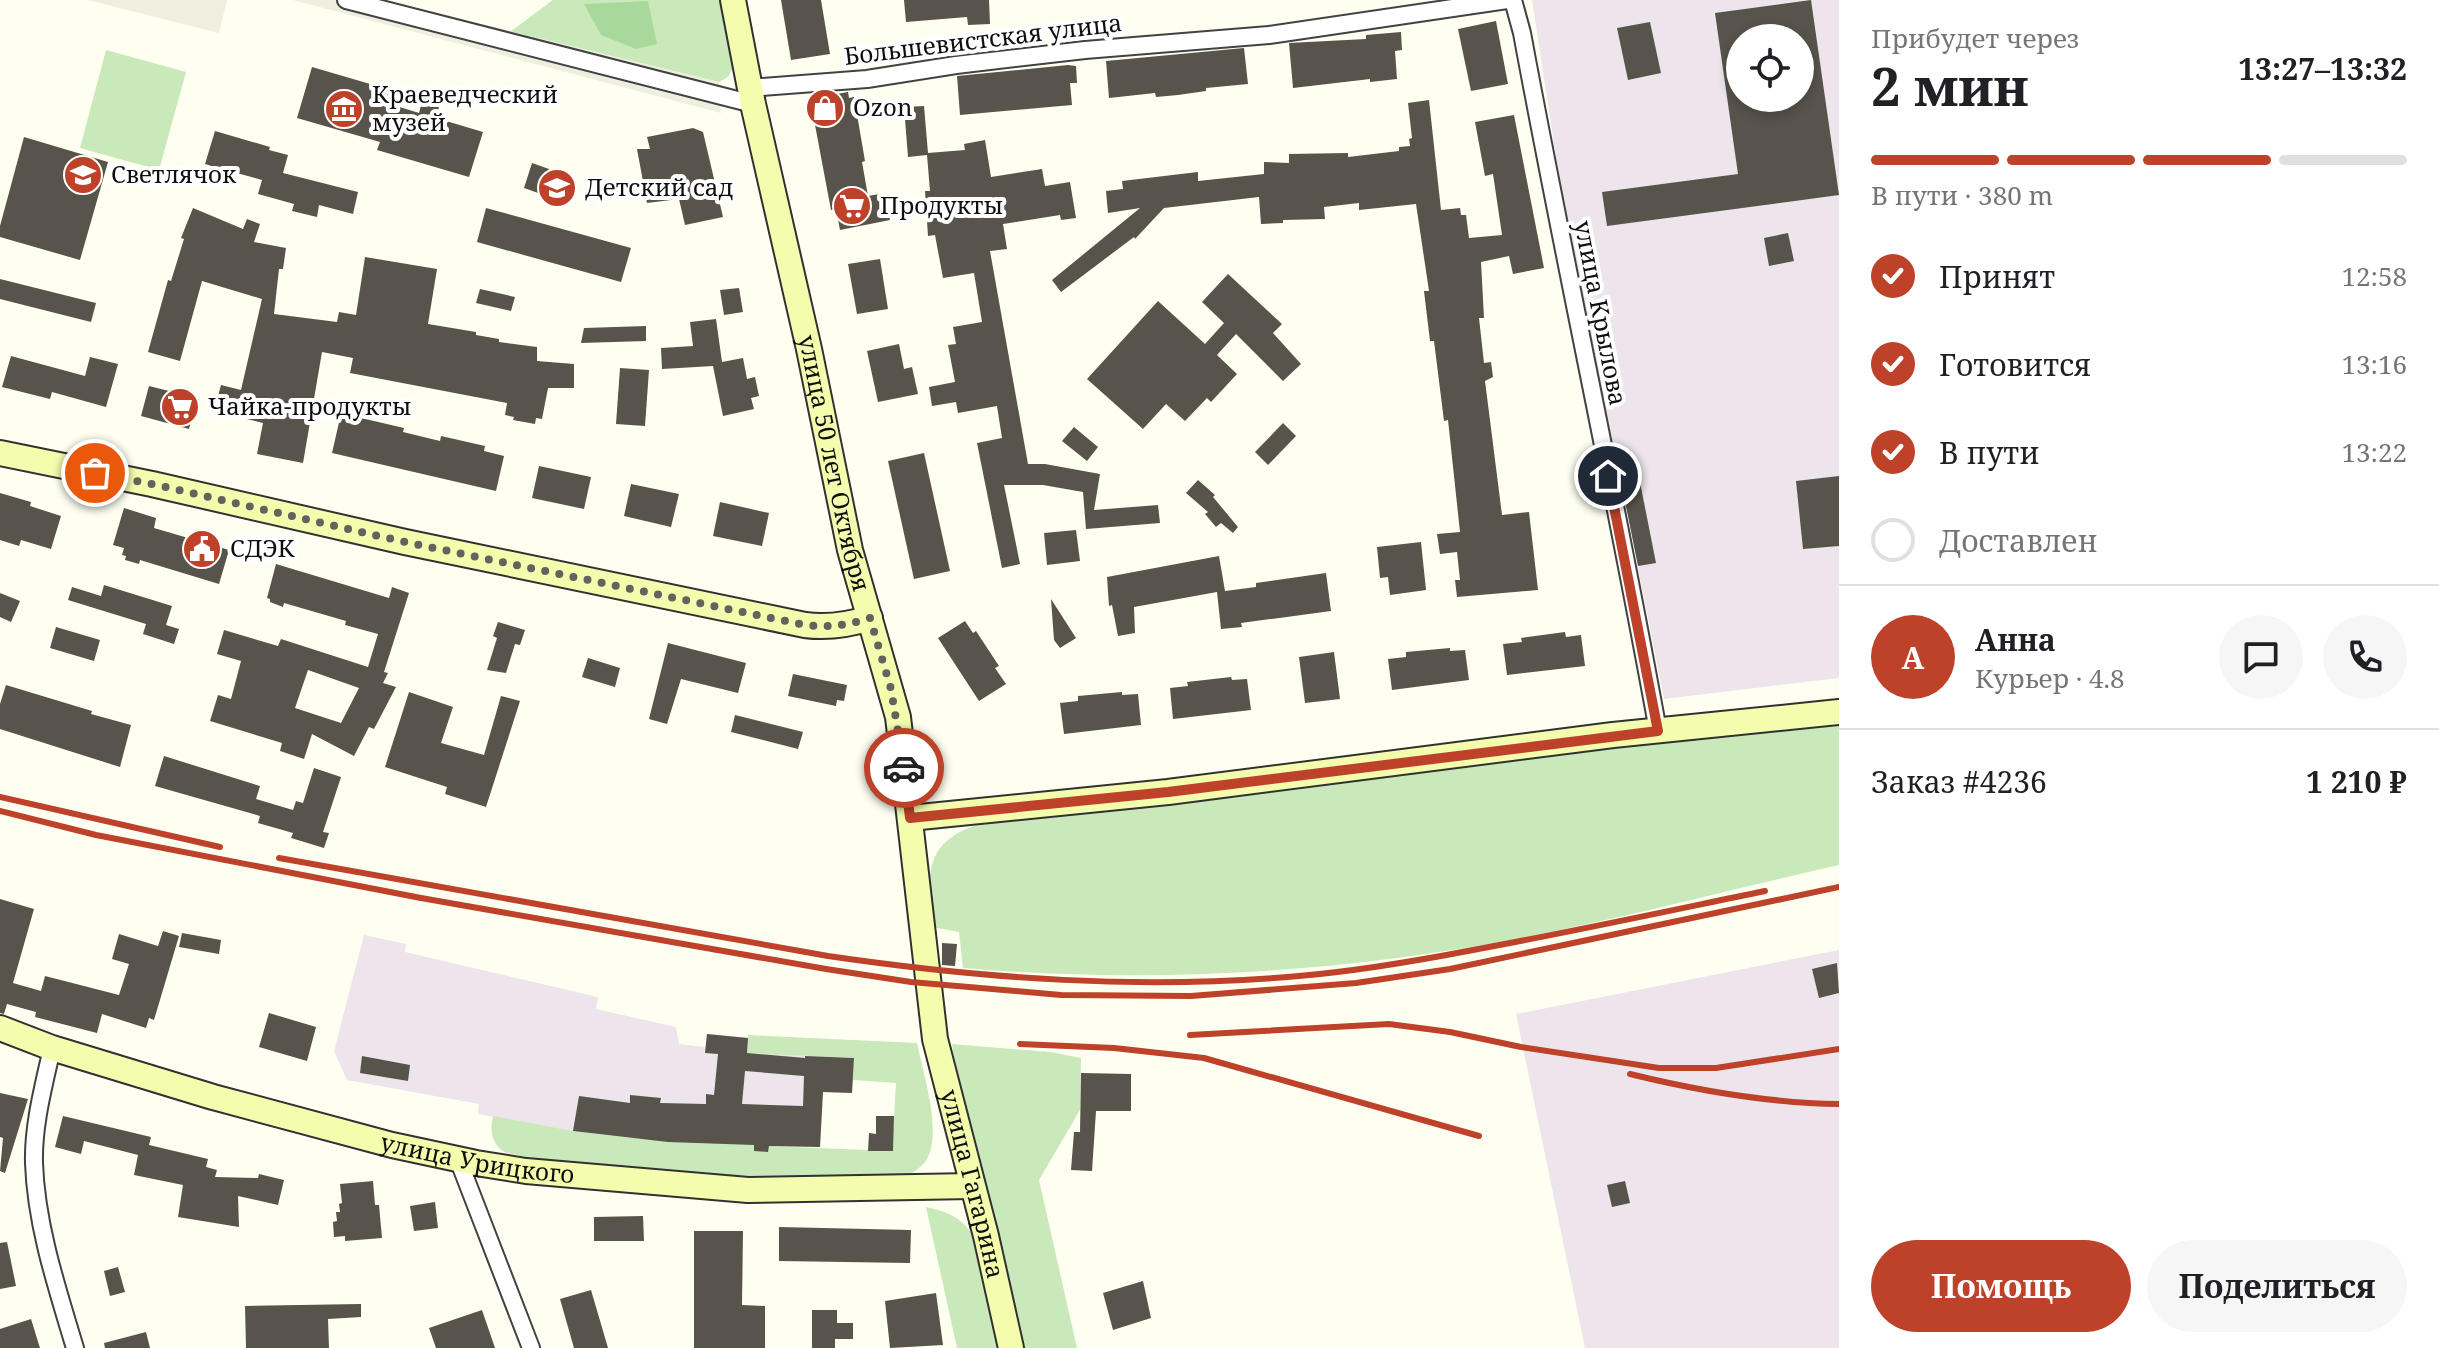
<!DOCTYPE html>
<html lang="ru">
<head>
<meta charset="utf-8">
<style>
  :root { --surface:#fff; --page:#f6f6f6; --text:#202124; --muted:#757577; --line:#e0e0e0; --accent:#bd4229 }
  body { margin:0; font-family:"Noto Serif",serif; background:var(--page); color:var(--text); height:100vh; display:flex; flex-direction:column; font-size:30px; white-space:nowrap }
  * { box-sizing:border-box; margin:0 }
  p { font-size:26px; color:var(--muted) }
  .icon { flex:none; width:44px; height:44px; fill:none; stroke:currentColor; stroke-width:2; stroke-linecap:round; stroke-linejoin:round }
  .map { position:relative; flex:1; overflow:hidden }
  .sheet { display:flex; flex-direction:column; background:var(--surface); width:600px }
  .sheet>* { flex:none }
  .tools { position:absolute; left:1726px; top:24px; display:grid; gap:16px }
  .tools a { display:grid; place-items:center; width:88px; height:88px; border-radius:50%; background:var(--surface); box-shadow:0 4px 12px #0003; font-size:40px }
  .pin { position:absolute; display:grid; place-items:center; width:68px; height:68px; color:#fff; margin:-34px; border:4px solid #fff; border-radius:50%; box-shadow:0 2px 8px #0007 }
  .courier { position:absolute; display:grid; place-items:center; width:80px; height:80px; margin:-40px; border:6px solid #bd4229; border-radius:50%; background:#fff; color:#222; box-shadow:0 2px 10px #0007 }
  .overview em { font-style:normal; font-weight:700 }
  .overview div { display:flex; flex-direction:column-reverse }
  .overview { display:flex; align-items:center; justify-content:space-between; height:136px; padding:0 32px }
  h1 { font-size:52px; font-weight:700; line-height:60px }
  .bar { display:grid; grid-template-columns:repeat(4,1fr); gap:12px 8px; align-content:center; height:96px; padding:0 32px }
  .bar i { height:10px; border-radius:6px; background:var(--line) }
  .bar .active { background:var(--accent) }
  .bar p { grid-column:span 4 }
  .line { display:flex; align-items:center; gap:20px; padding:0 32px; border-top:2px solid var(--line) }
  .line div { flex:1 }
  .round { display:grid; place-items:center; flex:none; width:84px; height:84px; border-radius:42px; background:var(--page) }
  ol { padding:0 32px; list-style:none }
  li { display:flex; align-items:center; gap:24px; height:88px }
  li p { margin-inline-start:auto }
  li .icon { padding:8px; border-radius:50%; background:var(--accent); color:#fff; stroke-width:4 }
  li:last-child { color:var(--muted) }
  li i { width:44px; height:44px; border:4px solid var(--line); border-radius:50% }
  .action { display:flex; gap:16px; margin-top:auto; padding:16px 32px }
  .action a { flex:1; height:92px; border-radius:48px; background:var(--accent); color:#fff; font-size:32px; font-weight:700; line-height:92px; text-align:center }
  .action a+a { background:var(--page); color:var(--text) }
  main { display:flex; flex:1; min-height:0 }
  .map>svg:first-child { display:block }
</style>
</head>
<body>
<main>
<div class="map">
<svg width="1839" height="1348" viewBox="0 0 1839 1348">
  <rect width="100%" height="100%" fill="#fefff1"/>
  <g fill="#ede4ec" fill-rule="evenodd">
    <path d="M1532,0H1839V678L1664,699L1618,466L1572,261ZM1740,38H1800V98H1740Z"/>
    <path d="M364,935L406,944L405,952L598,997L596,1009L676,1027L679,1044L705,1047L707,1034L748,1038L747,1052L854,1058L852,1093L823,1092L820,1147L769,1146L768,1152L573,1131L478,1114L479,1104L347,1080L334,1051Z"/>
    <path d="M1839,950V1348H1585L1516,1014Z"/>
  </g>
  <g fill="#c9e9bb">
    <path d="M553,0H720L733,67L728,77L719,82L510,32Z"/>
    <path d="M106,50L186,72L159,170L80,148Z"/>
    <path d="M1839,724V865C1737,888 1634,915 1531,936C1345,973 1152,984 963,968L959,932L932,927C927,875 923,839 984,823L1382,772Z"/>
    <path d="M748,1035L917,1043C923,1073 944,1136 925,1162C921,1167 912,1174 906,1176C871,1188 523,1167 501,1150C491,1141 490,1129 493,1116L573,1131L632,1138L754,1145L755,1151L768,1152L769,1146L892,1151L896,1083L853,1080L854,1058L747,1053Z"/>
    <path d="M952,1044L1050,1052L1081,1058L1080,1110L1039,1180L1077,1348H1025L956,1074Z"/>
    <path d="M926,1207C949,1212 965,1219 975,1240L1000,1348H957Z"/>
  </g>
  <path fill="#a9d99a" d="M648,1L657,44L636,49L601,35L584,4Z"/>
  <g fill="#efefe0">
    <path d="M88,0H227L219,33Z"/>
    <path d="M293,0H383L719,82L721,113Z"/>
  </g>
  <g fill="#58534b" fill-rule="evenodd">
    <path d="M781,0H821L830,54L791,60Z"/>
    <path d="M904,0H989L990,24L968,25L967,17L906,22Z"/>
    <path d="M1811,0L1839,195L1607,226L1602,192L1738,174L1715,13ZM1740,38H1800V98H1740Z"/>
    <path d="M1496,21L1508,84L1471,91L1458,29Z"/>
    <path d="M1650,22L1661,73L1628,80L1617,28Z"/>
    <path d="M1401,32L1402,50L1395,51L1397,79L1370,82V79L1293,88L1289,43L1366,39V35Z"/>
    <path d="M1244,48L1248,84L1206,88V91L1178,95L1156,97L1155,93L1109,98L1106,61Z"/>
    <path d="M1068,65L1076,66L1077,83H1070L1072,105L960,115L957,76Z"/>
    <path d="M312,67L394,91L390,104L419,113L422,102L439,107L436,118L483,132L469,177L377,150L380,142L297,118Z"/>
    <path d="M848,92L849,98L854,97L865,161L862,162L868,196L885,193L890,220L840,230L836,209L831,210L812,109L816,108L814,98Z"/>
    <path d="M1429,100L1441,210L1460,208L1461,215H1466L1469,238L1502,235L1493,174L1485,176L1475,122L1514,115L1544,268L1513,274L1509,256L1481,262L1484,318H1479L1484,363L1491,362L1493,377L1485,381L1502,515L1529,512L1538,590L1457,597L1455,580H1460L1457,552L1440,554L1437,534L1460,532L1448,420L1444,421L1434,341H1430L1424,291H1429L1416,204L1359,210V203L1324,207L1325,219L1283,220V223L1261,224L1259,197L1164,208L1135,239L1134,237L1061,292L1052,280L1140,208L1108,213L1106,191L1123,189L1122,181L1198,172V181L1264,174V162L1289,163V154L1348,153V157L1399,151V147L1410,146L1409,139L1412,138L1408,103Z"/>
    <path d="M924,106L928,153L965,150L964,144L985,140L991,177L1042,169L1045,186L1070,182L1076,218L1061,220L1060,215L1003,224L1007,249L990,251L1028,464H1045L1100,474L1094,510L1158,505L1160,523L1086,529L1083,492L1043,485H1004L1020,564L1002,568L977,443L1002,438L997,406L958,413L956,402L932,406L929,387L955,382L948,345L956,344L953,327L982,322L974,273L943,278L935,235L928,236L925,191H930L927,155L908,157L904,107Z"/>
    <path d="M693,128L703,132L723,217L685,225L679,199L647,203L637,149H650L647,137Z"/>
    <path d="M215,131L270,147L269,150L288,155L283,173L358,192L353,214L319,205L317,217L292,211L294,204L258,194L262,180L233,172L230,180L216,176L218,168L205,164Z"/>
    <path d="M24,137L108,162L80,260L0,237V226Z"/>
    <path d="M532,163L549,169L541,194L524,188Z"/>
    <path d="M193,208L243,229L247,219L260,224L254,242L286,248L283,269H279L274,314L337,322L339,312L356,315L365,257L437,269L428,324L476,332V335L499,339V342L537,347V361L574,364V388H548L542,419L536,418L535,424L513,420L514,417L505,415L507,403L350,373L353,358L322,352L303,463L257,454L263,423L214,411L221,385L241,390L262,299L202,281L180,361L148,352L168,280L171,281L184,239L181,238Z"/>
    <path d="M486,208L631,248L621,282L477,242Z"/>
    <path d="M1788,233L1794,261L1769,266L1764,238Z"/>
    <path d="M880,259L888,309L857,314L848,264Z"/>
    <path d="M1228,274L1282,324L1273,333L1301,364L1283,381L1236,334L1217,355L1237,374L1211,402L1207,398L1185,421L1166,404L1143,429L1087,379L1158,301L1205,344L1224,323L1202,302Z"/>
    <path d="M0,279L96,303L91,322L0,299Z"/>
    <path d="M739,288L743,312L724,315L720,290Z"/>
    <path d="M480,289L515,297L511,311L476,303Z"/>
    <path d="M716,319L722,362L743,358L747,379L755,377L759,396L751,398L754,409L723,416L713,366L662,369L661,348L693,346L690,322Z"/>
    <path d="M646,326V341L581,343L584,328Z"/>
    <path d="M899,344L904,369L912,367L918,394L878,402L867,351Z"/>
    <path d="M11,356L85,376L90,357L118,364L106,407L52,392L50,399L2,387Z"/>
    <path d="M620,368L649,370L645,426L616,424Z"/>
    <path d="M149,386L197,398L189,429L141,416Z"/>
    <path d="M340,418L360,422L361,418L404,428L403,432L440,441L441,436L485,446L484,451L504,456L496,491L332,453Z"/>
    <path d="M1283,423L1296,436L1268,465L1255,452Z"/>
    <path d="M1074,427L1098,447L1087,461L1062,441Z"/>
    <path d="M924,453L950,571L914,579L888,461Z"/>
    <path d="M1636,462L1656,563L1638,566L1618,466Z"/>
    <path d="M539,466L591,477L584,509L532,498Z"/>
    <path d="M1839,476V546L1803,549L1796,481Z"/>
    <path d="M1198,480L1215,495L1213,497L1238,527L1233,533L1221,523L1216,527L1205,514L1208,512L1186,493Z"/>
    <path d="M631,484L679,494L671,527L624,516Z"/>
    <path d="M0,493L31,502L30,506L61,516L51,549L21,540L19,546L0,540Z"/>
    <path d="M720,502L769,513L762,546L713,536Z"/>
    <path d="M124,508L156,518L154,528L229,550L219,584L140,560L139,564L125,560L126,556L122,555L124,548L113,545Z"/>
    <path d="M1076,530L1080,561L1047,565L1044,533Z"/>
    <path d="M1421,542L1426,590L1390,595L1388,577L1380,578L1377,547Z"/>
    <path d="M1219,556L1225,591L1256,587V583L1326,573L1331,611L1241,623L1242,627L1221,629L1217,592L1134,607L1135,633L1118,636L1112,605L1109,606L1107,577Z"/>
    <path d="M276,564L389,598L392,587L409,593L384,672L388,673L383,683L396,687L374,729L369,727L354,756L312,734L304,759L280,751L282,743L210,721L218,695L231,699L241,661L217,654L224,630L278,646L281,639L368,667L378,634L345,625L346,621L284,603L283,607L270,602V599L267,598ZM308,670L359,688L341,723L295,708Z"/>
    <path d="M104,585L172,606L166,625L179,629L174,644L143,634L146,624L68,600L72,587L101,596Z"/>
    <path d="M0,593L20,601L11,622L0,617Z"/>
    <path d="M1051,599L1076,638L1060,648L1054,640Z"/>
    <path d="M965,621L973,633L976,631L999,666L995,668L1006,684L979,701L938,638Z"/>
    <path d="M498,622L525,630L520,645L515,644L506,673L487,670L497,638L493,636Z"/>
    <path d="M56,627L100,640L94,661L50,648Z"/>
    <path d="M1565,632L1566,637L1581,635L1585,666L1507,675L1503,644L1522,642L1521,638Z"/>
    <path d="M668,643L746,663L738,693L681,679L667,724L649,719Z"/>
    <path d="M1450,648V651L1465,650L1469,680L1392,690L1388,659L1406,657V652Z"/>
    <path d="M1334,652L1340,699L1305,703L1299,657Z"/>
    <path d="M588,658L620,668L615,687L582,677Z"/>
    <path d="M793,674L847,685L844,701L837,700L836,706L788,696Z"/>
    <path d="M1231,677L1232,680L1247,679L1251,710L1173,719L1170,688L1188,686L1187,682Z"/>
    <path d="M6,685L92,711L91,714L131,725L120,767L0,729V704Z"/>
    <path d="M409,692L453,707L441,743L484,755L501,696L520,701L486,807L445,794L447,787L385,767Z"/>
    <path d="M1122,692V695L1138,694L1141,725L1064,734L1060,703L1078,701V696Z"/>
    <path d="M735,715L803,732L798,749L731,732Z"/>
    <path d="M164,756L260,786L256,799L293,810L296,801L303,803L314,768L341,777L323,832L329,833L324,848L291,838L293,833L258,823L260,816L155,786Z"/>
    <path d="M0,899L34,909L13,983L41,991L45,976L119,995L129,964L112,959L119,934L158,946L163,931L179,936L154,1020L149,1018L146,1028L102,1014L97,1033L35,1017L36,1012L7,1004L4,1014L0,1013Z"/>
    <path d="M182,933L221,940L219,954L179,947Z"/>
    <path d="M942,943L957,944L955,966L942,965Z"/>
    <path d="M1837,963L1839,993L1819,998L1812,969Z"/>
    <path d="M269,1013L316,1027L307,1061L259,1047Z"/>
    <path d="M707,1034L748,1038L747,1053L805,1058V1056L854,1058L852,1093L823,1092L820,1147L769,1146L768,1152L754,1151V1145L668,1142L573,1131L579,1096L630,1103V1095L661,1098L660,1103L706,1104V1094L714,1095L718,1054L705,1053ZM745,1071L804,1076L803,1106L742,1104Z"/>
    <path d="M362,1056L410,1065L408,1081L360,1073Z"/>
    <path d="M1081,1073L1131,1074V1111H1096L1092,1171L1071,1170L1074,1132H1080Z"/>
    <path d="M0,1093L28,1099L5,1173L0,1171L3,1138L0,1137Z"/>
    <path d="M63,1116L151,1137L149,1145L208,1159L206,1167L217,1170L215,1177L258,1178L259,1174L284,1180L278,1205L238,1196L239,1227L178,1217L183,1185L134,1175L138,1155L84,1141L81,1154L55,1147Z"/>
    <path d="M876,1116H894L893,1151H868L869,1133L876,1134Z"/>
    <path d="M373,1181L375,1205H379L382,1238L345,1241V1236L334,1237L333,1222L337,1221L336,1212H340L339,1204L342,1203L340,1184Z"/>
    <path d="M1625,1181L1630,1203L1612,1207L1607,1185Z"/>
    <path d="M435,1202L438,1228L414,1231L410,1206Z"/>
    <path d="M643,1216L644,1241H594V1217Z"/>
    <path d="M779,1227L911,1230L910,1263L779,1261Z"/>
    <path d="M694,1231H743L742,1305L765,1306V1348H694Z"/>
    <path d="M7,1242L16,1286L0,1289V1243Z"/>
    <path d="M118,1267L125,1292L110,1296L104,1271Z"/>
    <path d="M1143,1281L1151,1318L1113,1330L1103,1293Z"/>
    <path d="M591,1290L608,1348H574L560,1299Z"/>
    <path d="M936,1293L943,1345L890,1348L885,1301Z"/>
    <path d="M361,1304V1317L328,1319L329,1348H246L245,1306Z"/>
    <path d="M482,1310L495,1348H436L429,1328Z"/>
    <path d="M812,1310H837V1323H853V1339H835V1348H812Z"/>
    <path d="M31,1319L40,1348H0V1329Z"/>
    <path d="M146,1332L150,1348H105L104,1343Z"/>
  </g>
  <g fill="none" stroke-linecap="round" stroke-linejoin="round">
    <defs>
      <g id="street">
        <path d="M346,0L753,104"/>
        <path d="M1513,0L1522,33C1565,266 1616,498 1658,731"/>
        <path d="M749,88L867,79L956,65L1085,50L1269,35L1507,0"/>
        <path d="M52,1048C44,1085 33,1124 34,1163C36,1225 57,1288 75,1348"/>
        <path d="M458,1159L531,1348"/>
      </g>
      <g id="secondary">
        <path id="s1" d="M733,0L753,104L809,349L850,550L898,717L935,1039L986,1236L1011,1348"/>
        <path d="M0,453L152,484L405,542L805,625C828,628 848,625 870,618"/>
        <path d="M910,818L1168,792L1613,735L1839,712"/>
        <path id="s2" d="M0,1028L52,1048L213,1097L392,1145L476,1163L526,1171L748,1190L972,1186"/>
      </g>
    </defs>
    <use href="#street" stroke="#424242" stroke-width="20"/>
    <use href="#secondary" stroke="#313131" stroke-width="28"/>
    <use href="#street" stroke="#fff" stroke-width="16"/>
    <use href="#secondary" stroke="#f4fdae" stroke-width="24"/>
    <g stroke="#bd4229" stroke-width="6">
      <path d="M0,797L220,847"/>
      <path d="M0,811L96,835L421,898L826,969L911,982L1061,995L1191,996L1356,983L1450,969L1839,887"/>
      <path d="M279,858L828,956C986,979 1140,990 1299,976C1358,971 1416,961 1473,950C1571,932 1668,911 1765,891"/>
      <path d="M1190,1035L1389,1024L1450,1032L1521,1047L1659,1068H1716L1839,1049"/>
      <path d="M1020,1044L1114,1048L1204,1058L1479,1136"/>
      <path d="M1630,1074C1699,1091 1768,1103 1839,1104"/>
    </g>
  </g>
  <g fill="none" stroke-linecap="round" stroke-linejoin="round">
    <path stroke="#63635e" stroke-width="8" stroke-dasharray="0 14.4" d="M95,473L152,484L405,542L805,625C828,628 848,625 870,618L891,689L904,768"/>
    <path stroke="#bd4229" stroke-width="10" d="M904,768L910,818L1168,792L1658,731L1608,476"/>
  </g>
  <defs>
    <symbol id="shop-disc" viewBox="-11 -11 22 22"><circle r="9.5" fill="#bd4229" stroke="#fff"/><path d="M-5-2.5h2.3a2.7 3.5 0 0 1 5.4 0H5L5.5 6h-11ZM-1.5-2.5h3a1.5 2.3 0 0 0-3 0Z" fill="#fff"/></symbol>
    <symbol id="museum-disc" viewBox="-11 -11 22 22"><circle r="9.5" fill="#bd4229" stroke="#fff"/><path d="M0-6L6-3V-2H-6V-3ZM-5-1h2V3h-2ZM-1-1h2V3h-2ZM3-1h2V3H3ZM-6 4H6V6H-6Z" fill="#fff"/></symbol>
    <symbol id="school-disc" viewBox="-11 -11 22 22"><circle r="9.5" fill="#bd4229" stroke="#fff"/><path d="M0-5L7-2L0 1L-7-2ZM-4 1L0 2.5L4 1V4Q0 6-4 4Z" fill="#fff"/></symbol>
    <symbol id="supermarket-disc" viewBox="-11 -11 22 22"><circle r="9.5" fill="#bd4229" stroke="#fff"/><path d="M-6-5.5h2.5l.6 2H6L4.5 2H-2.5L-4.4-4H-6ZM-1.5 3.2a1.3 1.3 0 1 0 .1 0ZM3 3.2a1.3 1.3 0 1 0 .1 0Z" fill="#fff"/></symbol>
    <symbol id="civic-disc" viewBox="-11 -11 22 22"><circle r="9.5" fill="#bd4229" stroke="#fff"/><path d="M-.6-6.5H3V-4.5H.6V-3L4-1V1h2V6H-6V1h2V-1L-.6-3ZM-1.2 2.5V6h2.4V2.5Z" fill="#fff"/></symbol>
  </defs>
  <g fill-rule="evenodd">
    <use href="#shop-disc" x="803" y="86" width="44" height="44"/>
    <use href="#museum-disc" x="322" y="87" width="44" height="44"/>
    <use href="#school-disc" x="61" y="153" width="44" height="44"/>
    <use href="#school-disc" x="535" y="166" width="44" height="44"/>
    <use href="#supermarket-disc" x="830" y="184" width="44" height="44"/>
    <use href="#supermarket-disc" x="158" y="385" width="44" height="44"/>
    <use href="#civic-disc" x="180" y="527" width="44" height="44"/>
  </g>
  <g text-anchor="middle" stroke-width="8" stroke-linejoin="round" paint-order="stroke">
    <g font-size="24" fill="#0f0f0f" stroke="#fff">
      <text transform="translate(983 40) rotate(-7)" y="8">Большевистская улица</text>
      <text transform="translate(1600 313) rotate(79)" y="8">улица Крылова</text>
      <text dy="8" stroke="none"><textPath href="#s1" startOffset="474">улица 50 лет Октября</textPath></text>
      <text dy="8" stroke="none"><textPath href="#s2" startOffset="496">улица Урицкого</textPath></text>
      <text dy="8" stroke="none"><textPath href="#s1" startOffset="1210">улица Гагарина</textPath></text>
    </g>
    <g font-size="24" fill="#0f0f0f" stroke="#fff" text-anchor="start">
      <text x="372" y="103">Краеведческий<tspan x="372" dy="28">музей</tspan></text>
      <text x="853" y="116">Ozon</text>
      <text x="111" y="183">Светлячок</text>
      <text x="585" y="196">Детский сад</text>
      <text x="880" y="214">Продукты</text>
      <text x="208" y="415">Чайка-продукты</text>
      <text x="230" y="557">СДЭК</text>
    </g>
  </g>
</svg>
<div class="tools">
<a><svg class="icon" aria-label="locate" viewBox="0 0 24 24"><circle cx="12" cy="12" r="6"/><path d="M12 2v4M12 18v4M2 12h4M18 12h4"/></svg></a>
</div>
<div class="pin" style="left:95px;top:473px;background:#ea580c"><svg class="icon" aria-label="bag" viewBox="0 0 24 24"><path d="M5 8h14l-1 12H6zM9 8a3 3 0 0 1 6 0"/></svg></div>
<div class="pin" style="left:1608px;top:476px;background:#1f2937"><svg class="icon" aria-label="home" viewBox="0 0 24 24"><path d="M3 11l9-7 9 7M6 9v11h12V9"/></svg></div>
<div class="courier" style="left:904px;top:768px"><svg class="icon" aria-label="car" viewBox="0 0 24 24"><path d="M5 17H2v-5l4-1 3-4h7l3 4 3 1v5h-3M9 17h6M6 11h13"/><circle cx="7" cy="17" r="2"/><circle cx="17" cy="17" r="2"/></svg></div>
</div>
<section class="sheet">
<div class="overview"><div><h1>2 мин</h1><p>Прибудет через</p></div><em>13:27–13:32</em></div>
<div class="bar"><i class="active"></i><i class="active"></i><i class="active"></i><i></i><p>В пути · 380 m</p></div>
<ol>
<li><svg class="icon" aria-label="check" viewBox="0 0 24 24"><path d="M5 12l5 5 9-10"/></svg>Принят<p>12:58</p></li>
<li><svg class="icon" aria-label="check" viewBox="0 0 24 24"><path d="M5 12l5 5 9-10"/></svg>Готовится<p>13:16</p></li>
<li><svg class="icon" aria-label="check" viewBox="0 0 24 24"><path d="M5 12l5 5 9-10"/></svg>В пути<p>13:22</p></li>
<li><i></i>Доставлен</li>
</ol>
<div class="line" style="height:144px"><b class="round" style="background:var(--accent);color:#fff">А</b><div><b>Анна</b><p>Курьер · 4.8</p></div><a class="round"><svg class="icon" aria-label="chat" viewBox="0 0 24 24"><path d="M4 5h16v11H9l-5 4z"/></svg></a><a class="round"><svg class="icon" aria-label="phone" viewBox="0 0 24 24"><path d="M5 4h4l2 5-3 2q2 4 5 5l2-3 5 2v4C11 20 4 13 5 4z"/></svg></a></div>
<div class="line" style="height:104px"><div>Заказ #4236</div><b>1 210 ₽</b></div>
<div class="action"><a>Помощь</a><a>Поделиться</a></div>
</section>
</main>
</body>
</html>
